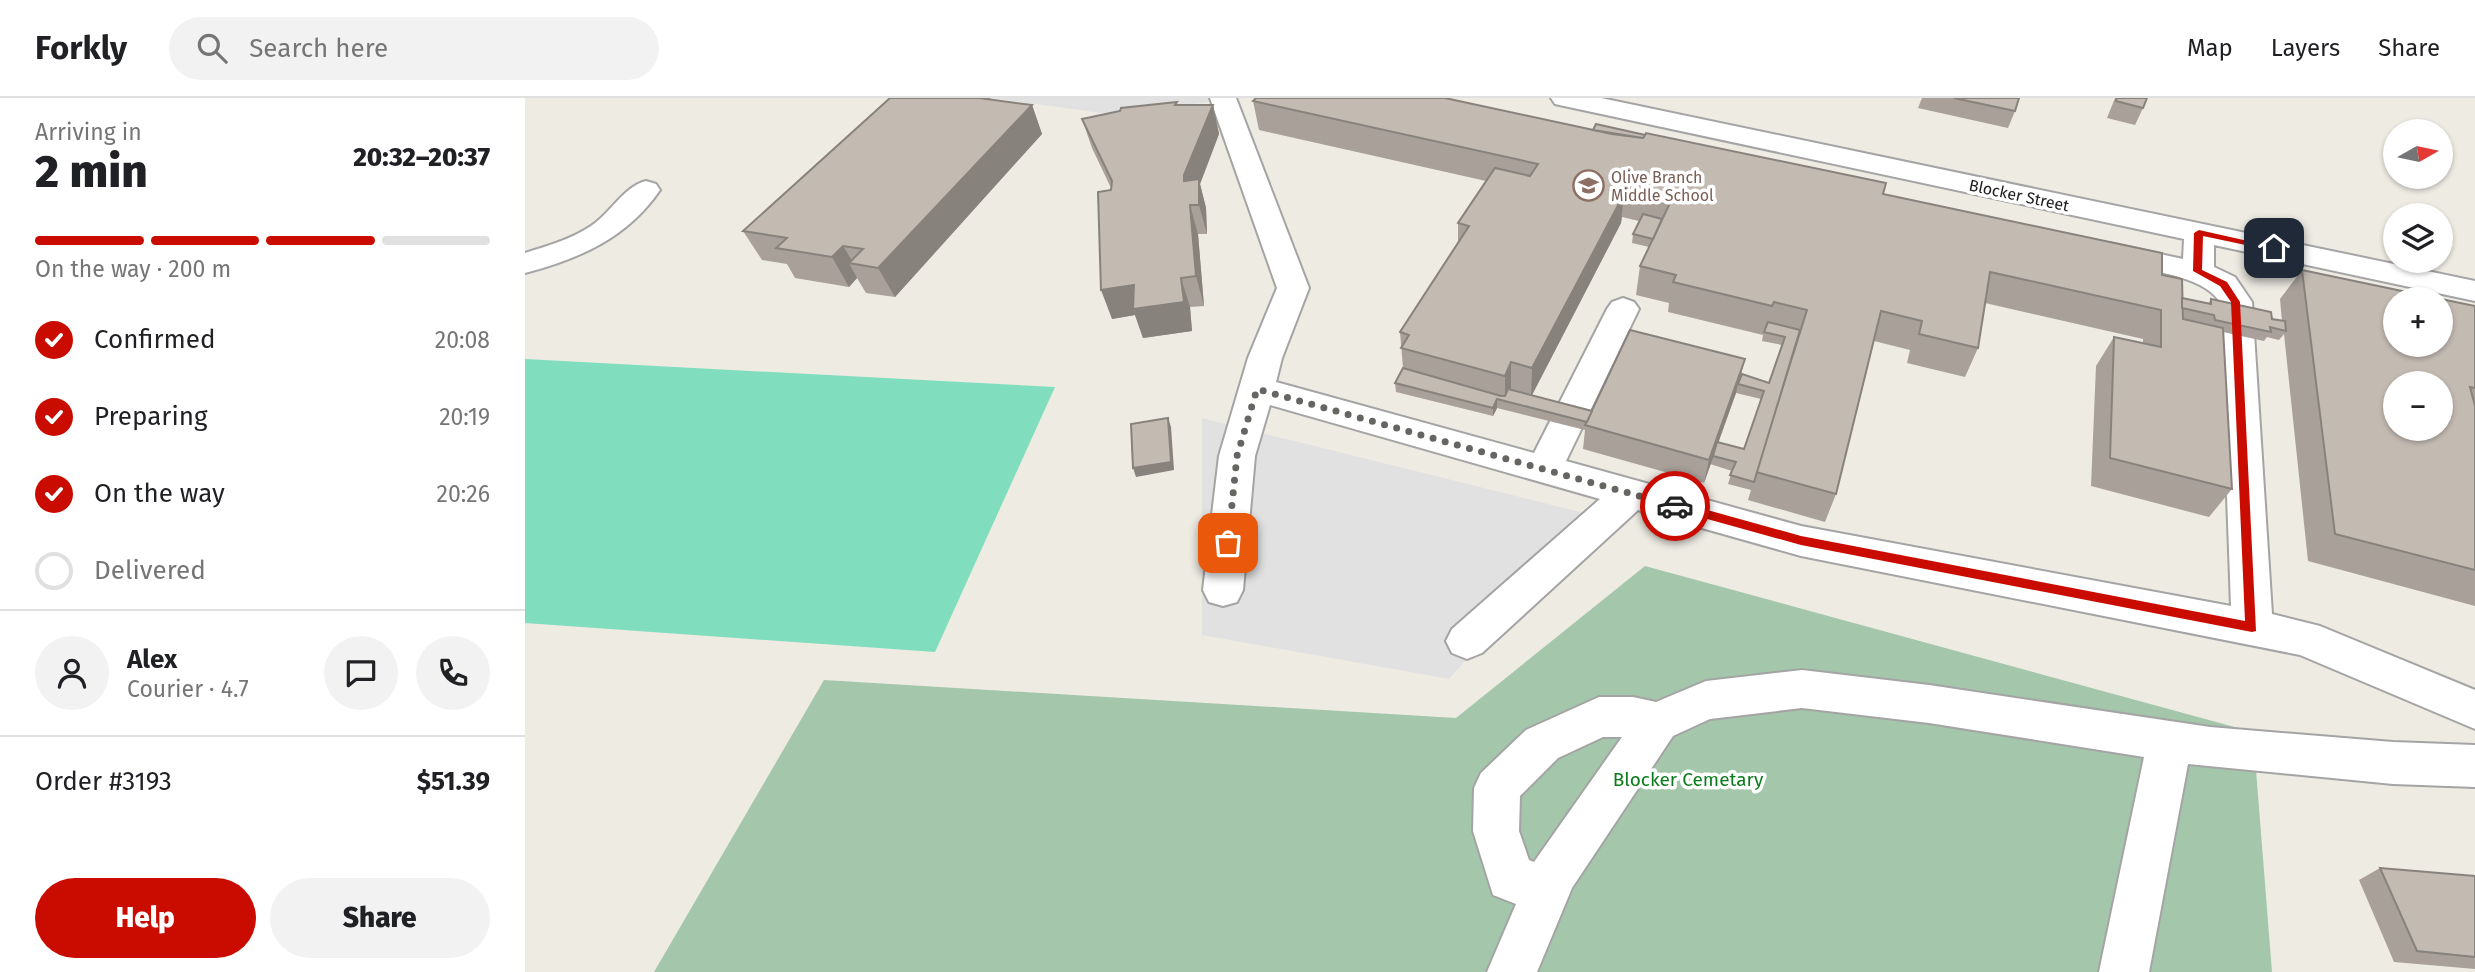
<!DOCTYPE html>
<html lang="en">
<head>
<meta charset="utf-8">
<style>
  :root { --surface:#fff; --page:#f2f2f2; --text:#202124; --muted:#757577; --line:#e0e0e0; --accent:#ca0c00 }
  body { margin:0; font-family:"Fira Sans",sans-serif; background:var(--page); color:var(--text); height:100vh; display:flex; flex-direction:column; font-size:26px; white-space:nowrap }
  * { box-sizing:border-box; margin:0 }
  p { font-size:23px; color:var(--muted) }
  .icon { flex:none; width:38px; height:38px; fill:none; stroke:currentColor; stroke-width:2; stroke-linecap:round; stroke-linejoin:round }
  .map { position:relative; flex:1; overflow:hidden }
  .sheet { display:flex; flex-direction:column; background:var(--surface); width:525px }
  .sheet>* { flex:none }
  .needle { width:46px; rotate:81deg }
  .fabs { position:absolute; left:1858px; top:21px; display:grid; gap:14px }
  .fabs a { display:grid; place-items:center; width:70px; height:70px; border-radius:50%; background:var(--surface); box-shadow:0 2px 5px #0004; font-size:35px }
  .pin { position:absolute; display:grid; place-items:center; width:60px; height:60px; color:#fff; margin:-30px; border-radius:14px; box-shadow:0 4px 10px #0006 }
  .courier { position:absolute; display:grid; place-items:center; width:70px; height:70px; margin:-35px; border:5px solid #ca0c00; border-radius:50%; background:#fff; color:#222; box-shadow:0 2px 9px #0007 }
  .summary em { font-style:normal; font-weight:800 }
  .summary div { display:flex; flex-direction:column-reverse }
  .summary { display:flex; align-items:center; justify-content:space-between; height:119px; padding:0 35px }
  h1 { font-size:46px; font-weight:800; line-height:52px }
  .bar { display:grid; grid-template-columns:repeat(4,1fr); gap:10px 7px; align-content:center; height:84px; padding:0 35px }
  .bar i { height:9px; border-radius:5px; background:var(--line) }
  .bar .current { background:var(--accent) }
  .bar p { grid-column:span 4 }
  .line { display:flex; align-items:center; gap:18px; padding:0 35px; border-top:2px solid var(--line) }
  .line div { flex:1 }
  .round { display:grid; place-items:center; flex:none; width:74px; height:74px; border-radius:37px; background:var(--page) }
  ol { padding:0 35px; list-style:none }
  li { display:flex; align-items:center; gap:21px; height:77px }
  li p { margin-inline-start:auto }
  li .icon { padding:7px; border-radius:50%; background:var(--accent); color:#fff; stroke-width:4 }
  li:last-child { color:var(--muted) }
  li i { width:38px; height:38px; border:4px solid var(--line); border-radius:50% }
  .primary-button { display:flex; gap:14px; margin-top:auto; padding:14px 35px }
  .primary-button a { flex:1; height:80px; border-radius:42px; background:var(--accent); color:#fff; font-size:28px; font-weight:800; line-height:80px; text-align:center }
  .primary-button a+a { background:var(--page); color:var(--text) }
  header { display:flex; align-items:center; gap:42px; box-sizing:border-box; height:98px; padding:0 35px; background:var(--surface); border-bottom:2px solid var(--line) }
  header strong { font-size:33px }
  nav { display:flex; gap:38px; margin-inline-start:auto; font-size:24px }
  .search { width:490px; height:63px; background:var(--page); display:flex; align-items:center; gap:18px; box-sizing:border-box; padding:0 24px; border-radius:38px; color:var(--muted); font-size:26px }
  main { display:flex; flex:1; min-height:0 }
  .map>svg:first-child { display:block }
</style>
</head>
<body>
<header>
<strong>Forkly</strong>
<div class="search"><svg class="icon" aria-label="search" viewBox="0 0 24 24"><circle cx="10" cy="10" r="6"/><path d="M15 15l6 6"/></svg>Search here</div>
<nav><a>Map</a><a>Layers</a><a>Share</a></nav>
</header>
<main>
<section class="sheet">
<div class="summary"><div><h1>2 min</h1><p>Arriving in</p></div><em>20:32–20:37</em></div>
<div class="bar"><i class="current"></i><i class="current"></i><i class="current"></i><i></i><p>On the way · 200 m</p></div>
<ol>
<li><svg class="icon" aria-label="check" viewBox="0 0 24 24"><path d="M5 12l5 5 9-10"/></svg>Confirmed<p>20:08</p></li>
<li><svg class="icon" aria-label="check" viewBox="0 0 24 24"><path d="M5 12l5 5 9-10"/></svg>Preparing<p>20:19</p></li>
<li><svg class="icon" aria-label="check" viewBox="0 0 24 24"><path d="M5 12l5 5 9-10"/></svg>On the way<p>20:26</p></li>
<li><i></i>Delivered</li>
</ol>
<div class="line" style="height:126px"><a class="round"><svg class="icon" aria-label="person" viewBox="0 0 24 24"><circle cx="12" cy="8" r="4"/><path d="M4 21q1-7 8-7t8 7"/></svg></a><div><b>Alex</b><p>Courier · 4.7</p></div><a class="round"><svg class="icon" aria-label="chat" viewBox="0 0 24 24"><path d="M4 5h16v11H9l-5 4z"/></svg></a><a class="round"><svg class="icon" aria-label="phone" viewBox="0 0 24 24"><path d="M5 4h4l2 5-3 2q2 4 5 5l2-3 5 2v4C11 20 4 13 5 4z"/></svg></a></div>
<div class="line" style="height:91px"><div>Order #3193</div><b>$51.39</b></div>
<div class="primary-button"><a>Help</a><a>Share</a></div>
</section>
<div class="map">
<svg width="1950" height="874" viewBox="0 0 1950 874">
  <rect width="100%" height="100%" fill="#eeebe3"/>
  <path fill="#a4c7ab" d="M1120,468L1728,634L1747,874H129L299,582L931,620Z"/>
  <path fill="#80debf" d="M0,261L530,289L410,554L0,525Z"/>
  <g fill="#e1e1e1">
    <path d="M467,0H717L584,16Z"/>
    <path d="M677,320L1071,418L924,581L677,537Z"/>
  </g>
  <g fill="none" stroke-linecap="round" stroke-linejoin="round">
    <defs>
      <g id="minor">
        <path d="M685,0H711L784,190L757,260L751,284L1009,355L1082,211L1087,204L1098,200L1109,204L1114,211L1041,363L1276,428L1706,508L1695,204C1676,174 1607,171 1573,162L1569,155L1573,148L1584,145L1658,161L1659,141L1039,8L1030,6L1026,0H1076L1950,183V203L1689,147V169L1710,179L1727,204L1747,516L1795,528L1950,592V631L1775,557L1276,458L1113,412L957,555L942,561L927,555L921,543L927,531L1075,401L745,307L730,358L718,492L712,504L698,508L684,504L678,492L694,358L723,260L752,190Z"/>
        <path d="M121,83L131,86L135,92C102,140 54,161 0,175V155C22,148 47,141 66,128C86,115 98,89 121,83Z"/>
        <path d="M1277,572L1404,587L1685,629L1868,644L1950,647V689L1868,686L1663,666L1624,874H1574L1619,659L1404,625L1277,610L1185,621L1148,638L1047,790L1012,874H962L991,806L968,797L948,733L949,690L956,675L1001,632L1074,599H1108L1131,604L1181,583ZM1078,639H1097L1009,764L1004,762L994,733L995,698L1033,660Z"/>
      </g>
    </defs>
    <use href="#minor" stroke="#a4a4a4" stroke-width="4"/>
    <use href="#minor" fill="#fff" fill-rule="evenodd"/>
  </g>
  <g fill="#a8a099" fill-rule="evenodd">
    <path d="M365,0H465L466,2L507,7L517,36L370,199L341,195L332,180L324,189L270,180L262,166L237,162L218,133Z"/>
    <path d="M1397,0H1494L1490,13L1483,30L1393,10Z"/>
    <path d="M1590,0H1622L1618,10L1610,27L1582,20Z"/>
    <path d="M728,3L1358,96L1637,177L1657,200L1683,206L1686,201L1747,221L1757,223L1755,201L1777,172L1950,208V508L1783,463L1759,236L1754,242L1742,239L1739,243L1698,234L1707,391L1684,419L1566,388L1571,268L1589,239L1618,245V241L1460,205L1453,250L1440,279L1382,265L1385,252L1349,243L1311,396L1300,424L1223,402L1226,392L1203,386L1207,373L1185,366L1186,365L1179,385L1058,351L1060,332L972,310L968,318L871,294L870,285L878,270L875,234L933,145V125L961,83L734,32ZM1097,119L1114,123L1108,136L1107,145L1124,149L1115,168L1111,197L1144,205L1143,214L1238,237L1237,243L1257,247L1244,285L1217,276L1067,313L1007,297L1096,125ZM1658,221L1683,226V227ZM1211,295L1236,301L1219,351L1193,344Z"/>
    <path d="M653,7H688L694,36L675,86L681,110L682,136H673L679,208L665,209L667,233L618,240L610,217L587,221L586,90L567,50L557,21Z"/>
    <path d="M1855,770L1950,778V871L1869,864L1834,782Z"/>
  </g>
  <g fill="#88827d">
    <path d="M507,7L517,36L370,199L353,170Z"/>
    <path d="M688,7L694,36L675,86L681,110L682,136L674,107L659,83V77Z"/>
    <path d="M1099,96L1096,125L1006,299L1007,270Z"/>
    <path d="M665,107L673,136L679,208L671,178Z"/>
    <path d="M318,148L329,166L324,165L332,180L324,189L307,159Z"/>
    <path d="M656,180L665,209L667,233L618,240L610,217L587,221L576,192Z"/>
    <path d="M1220,261L1214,285L1213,286L1211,295L1179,385L1184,362Z"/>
    <path d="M986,264V293L980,303V278Z"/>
    <path d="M972,301V310L968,318V310Z"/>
    <path d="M643,320L646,329L649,372L611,379L608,370Z"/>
  </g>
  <g fill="#c3bab2" stroke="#88827d" stroke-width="2" fill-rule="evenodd">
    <path d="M365,0H454L507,7L353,170L324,165L338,151L318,148L307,159L251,150L262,140L218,133Z"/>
    <path d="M731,0H920L1087,36L1118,40L1121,35L1361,85L1358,96L1637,155V177L1657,181L1658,221L1698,230L1707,391L1585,360L1589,239L1636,249V212L1465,174L1453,250L1394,236L1397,223L1356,213L1311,396L1231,374L1282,212L1249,204L1247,208L1148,184L1151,177L1115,168L1147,101L1088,87L1085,92L1099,96L1007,270L986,264L980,278L976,277L876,250L884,237L875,234L944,128L933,125L970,70L1005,78L1013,66L728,3Z"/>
    <path d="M1429,0H1494L1490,13Z"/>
    <path d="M1592,0H1622L1618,10L1591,3Z"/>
    <path d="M652,4L650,7H688L659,77V83L674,81V107H665L671,178L656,180L659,204L608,211L609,187L576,192L573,94L586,92L587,83L557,21L595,13L596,10Z"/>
    <path d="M1071,26L1120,37L1118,40L1068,32Z"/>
    <path d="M1118,116L1137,121L1128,141L1108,136Z"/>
    <path d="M1777,172L1915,201H1871V247H1916V201L1950,208V290L1945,289L1950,308V472L1810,436ZM1871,285H1916V331H1871Z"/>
    <path d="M1657,200L1686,206V201L1746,214L1747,221L1760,223L1761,233L1745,229L1746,234L1690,222L1689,217L1657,210Z"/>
    <path d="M1243,224L1275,232L1229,384L1205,377L1211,364L1188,358L1192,344L1219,351L1239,293L1213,286L1217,276L1244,285L1260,239L1239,234Z"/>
    <path d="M1105,232L1220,261L1184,362L1060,327Z"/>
    <path d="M878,270L976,298H980L983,291L1067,313L1062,324L972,301L968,310L870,285Z"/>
    <path d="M643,320L646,364L608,370L606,326Z"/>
    <path d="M1855,770L1950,778V859L1892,853Z"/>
  </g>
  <path fill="#ca0c00" d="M1674,132L1754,150L1749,153L1678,138L1677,172L1702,184L1715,204L1731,533L1727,534L1276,447L1150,412L1144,408L1150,403L1276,438L1720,523L1706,204L1695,188L1668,173L1669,135Z"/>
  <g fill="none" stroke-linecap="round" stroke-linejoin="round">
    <path stroke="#666562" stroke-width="7" stroke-dasharray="0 12.6" d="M703,445L712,358L732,291L1150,408"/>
  </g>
  <defs>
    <symbol id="school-ring" viewBox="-11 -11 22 22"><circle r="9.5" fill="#fff" stroke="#8d6e63" stroke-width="1.5"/><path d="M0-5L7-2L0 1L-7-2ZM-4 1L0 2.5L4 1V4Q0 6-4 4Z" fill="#8d6e63"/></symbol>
  </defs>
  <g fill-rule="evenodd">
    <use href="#school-ring" x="1046" y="70" width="35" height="35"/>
  </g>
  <g text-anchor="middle" stroke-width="7" stroke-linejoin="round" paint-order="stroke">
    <g font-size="16" fill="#785e54" stroke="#fff" text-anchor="start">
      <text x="1086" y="85">Olive Branch<tspan x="1086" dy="18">Middle School</tspan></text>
    </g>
    <g font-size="16" fill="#1d1d1d" stroke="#fff">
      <text transform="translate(1494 97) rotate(12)" y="6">Blocker Street</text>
    </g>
    <g font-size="19" fill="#0b7c1b" stroke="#fff">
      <text x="1163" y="688">Blocker Cemetary</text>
    </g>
  </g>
</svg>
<div class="fabs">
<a><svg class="needle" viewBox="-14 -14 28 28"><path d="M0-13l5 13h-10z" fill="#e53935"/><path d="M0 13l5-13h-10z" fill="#757577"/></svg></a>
<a><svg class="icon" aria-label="layers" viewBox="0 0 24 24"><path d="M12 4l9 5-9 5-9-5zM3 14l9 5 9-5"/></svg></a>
<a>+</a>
<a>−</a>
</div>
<div class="pin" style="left:703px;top:445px;background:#ea580c"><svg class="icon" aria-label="bag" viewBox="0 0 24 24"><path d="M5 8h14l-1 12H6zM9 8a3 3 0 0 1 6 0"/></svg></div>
<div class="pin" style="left:1749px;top:150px;background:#1f2937"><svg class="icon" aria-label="home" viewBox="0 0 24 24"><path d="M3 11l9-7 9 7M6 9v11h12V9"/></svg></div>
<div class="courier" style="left:1150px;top:408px"><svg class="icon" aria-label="car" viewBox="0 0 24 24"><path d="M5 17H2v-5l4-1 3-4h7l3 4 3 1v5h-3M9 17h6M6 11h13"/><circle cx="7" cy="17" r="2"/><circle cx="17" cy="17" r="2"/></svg></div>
</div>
</main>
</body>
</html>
